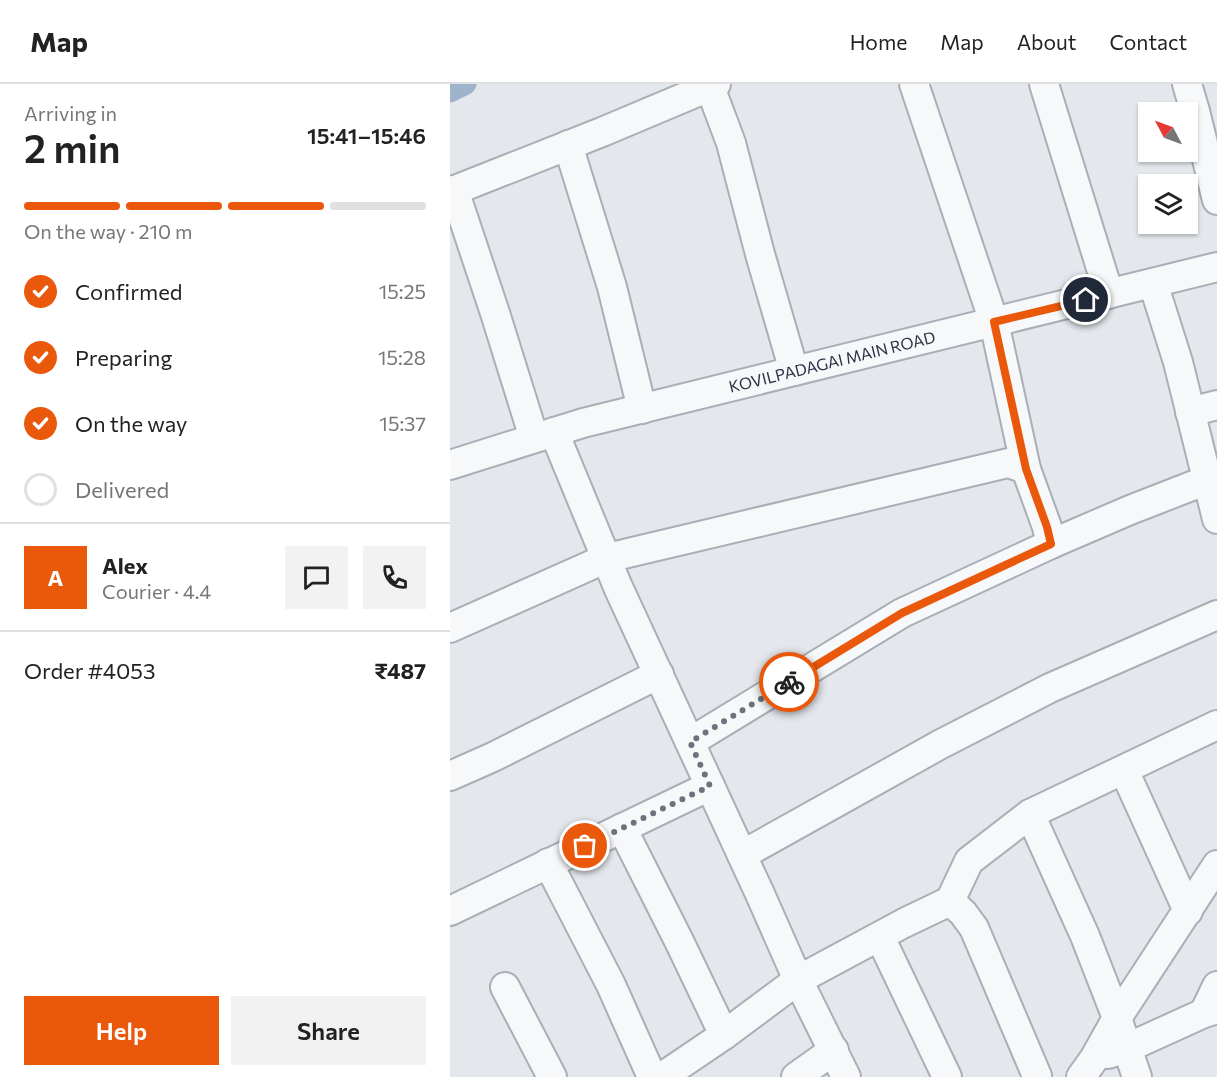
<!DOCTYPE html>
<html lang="en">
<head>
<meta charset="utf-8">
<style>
  :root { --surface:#fff; --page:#f2f2f2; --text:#222; --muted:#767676; --line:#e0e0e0; --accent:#ea580c }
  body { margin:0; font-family:Commissioner,sans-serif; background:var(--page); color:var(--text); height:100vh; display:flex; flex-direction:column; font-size:22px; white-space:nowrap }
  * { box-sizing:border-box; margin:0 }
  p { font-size:20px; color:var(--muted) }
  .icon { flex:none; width:33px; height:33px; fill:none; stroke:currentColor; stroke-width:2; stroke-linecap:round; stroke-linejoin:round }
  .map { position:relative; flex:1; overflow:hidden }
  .side { display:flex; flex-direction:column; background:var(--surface); width:450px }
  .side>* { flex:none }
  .needle { width:39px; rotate:311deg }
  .buttons { position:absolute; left:688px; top:18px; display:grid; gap:12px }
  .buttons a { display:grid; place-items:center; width:60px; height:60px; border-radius:0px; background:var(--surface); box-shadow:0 2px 4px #0004; font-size:30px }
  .pin { position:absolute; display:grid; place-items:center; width:51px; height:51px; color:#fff; margin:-26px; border:3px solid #fff; border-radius:50%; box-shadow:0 2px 6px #0007 }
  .courier { position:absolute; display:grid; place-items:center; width:60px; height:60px; margin:-30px; border:4px solid #ea580c; border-radius:50%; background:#fff; color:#222; box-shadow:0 2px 8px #0007 }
  .head em { font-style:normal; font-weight:600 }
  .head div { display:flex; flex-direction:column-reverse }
  .head { display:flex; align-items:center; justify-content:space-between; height:102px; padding:0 24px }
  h1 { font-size:39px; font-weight:600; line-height:45px }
  .bar { display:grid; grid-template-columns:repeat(4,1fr); gap:9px 6px; align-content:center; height:72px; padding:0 24px }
  .bar i { height:8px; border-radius:4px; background:var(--line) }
  .bar .on { background:var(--accent) }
  .bar p { grid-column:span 4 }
  .line { display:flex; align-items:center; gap:15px; padding:0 24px; border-top:2px solid var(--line) }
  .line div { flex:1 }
  .round { display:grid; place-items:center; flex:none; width:63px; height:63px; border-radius:0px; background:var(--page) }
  ol { padding:0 24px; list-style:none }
  li { display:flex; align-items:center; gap:18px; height:66px }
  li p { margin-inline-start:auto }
  li .icon { padding:6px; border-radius:50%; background:var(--accent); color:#fff; stroke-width:4 }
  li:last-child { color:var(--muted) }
  li i { width:33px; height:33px; border:3px solid var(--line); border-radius:50% }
  .action { display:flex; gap:12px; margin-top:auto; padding:12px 24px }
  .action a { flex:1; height:69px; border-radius:0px; background:var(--accent); color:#fff; font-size:24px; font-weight:600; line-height:69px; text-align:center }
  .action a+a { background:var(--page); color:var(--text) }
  header { display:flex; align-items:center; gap:36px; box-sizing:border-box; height:84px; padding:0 30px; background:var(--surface); border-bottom:2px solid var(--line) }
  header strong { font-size:28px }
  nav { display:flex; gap:33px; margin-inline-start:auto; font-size:21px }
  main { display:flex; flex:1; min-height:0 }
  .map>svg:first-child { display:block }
</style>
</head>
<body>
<header>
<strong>Map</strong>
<nav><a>Home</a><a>Map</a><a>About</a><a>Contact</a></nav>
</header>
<main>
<section class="side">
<div class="head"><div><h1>2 min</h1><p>Arriving in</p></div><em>15:41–15:46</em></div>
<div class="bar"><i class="on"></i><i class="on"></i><i class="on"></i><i></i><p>On the way · 210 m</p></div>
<ol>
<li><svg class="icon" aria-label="check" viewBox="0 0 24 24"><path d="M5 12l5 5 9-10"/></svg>Confirmed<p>15:25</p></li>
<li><svg class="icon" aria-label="check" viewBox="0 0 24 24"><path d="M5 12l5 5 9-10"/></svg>Preparing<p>15:28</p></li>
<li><svg class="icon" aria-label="check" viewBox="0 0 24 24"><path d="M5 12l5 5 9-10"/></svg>On the way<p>15:37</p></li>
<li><i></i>Delivered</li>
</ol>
<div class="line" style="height:108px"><b class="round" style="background:var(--accent);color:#fff">A</b><div><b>Alex</b><p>Courier · 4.4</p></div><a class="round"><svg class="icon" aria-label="chat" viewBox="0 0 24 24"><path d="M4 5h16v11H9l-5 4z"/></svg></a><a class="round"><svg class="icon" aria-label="phone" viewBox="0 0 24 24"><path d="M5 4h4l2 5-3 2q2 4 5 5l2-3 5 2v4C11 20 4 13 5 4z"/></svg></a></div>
<div class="line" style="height:78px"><div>Order #4053</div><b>₹487</b></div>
<div class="action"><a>Help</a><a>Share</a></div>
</section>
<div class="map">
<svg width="767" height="993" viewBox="0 0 767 993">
  <rect width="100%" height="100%" fill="#e4e7ec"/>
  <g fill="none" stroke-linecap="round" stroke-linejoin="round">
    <path stroke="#9fb4cc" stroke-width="21" d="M0,8L16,0"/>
    <defs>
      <g id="minor">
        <path d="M464,0L544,238L576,385"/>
        <path d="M594,0L659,210"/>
        <path d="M737,0L745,27L767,116"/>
        <path d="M260,3L281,59L310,170L344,287"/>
        <path d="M118,61L162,203L192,325"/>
        <path d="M4,106L45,229L84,354"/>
        <path d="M0,108L152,48L266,0"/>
        <path d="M703,199L728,278L767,435"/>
        <path d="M740,328L767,321"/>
        <path d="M104,348L168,503L310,810L348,896L396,993"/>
        <path id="s1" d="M0,381L133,339L767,183"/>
        <path d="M0,544L157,474L558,379L576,385L597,443L601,460"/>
        <path d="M240,658L452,529L601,460L680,426L757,396"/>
        <path d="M674,686L738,827"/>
        <path d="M0,692L43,673L209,590"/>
        <path d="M580,730L635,852L667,934L644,975L631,993"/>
        <path d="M172,744L230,859L274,951"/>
        <path d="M292,771L491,660L600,604L767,531"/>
        <path d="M98,779L161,901L202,993"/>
        <path d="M500,817L519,777L580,730L767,641"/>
        <path d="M0,827L260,702"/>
        <path d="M430,853L497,993"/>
        <path d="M55,903L102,993"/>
        <path d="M754,929L767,902"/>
        <path d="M658,970L677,964L754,929L767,925"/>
        <path d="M212,993L274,951L348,896L454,839L500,817L513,829L524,844L587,992L586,993"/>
        <path d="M346,993L384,966"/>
        <path d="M687,993L667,934L767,781"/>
      </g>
    </defs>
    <use href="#minor" stroke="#a9aeb7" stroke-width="32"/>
    <use href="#minor" stroke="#f7f8fa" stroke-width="28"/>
  </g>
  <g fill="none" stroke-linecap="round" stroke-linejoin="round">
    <path stroke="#6c737f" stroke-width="6" stroke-dasharray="0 10.8" d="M135,762L260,702L240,658L339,598"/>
    <path stroke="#ea580c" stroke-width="8" d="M339,598L452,529L601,460L597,443L576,385L544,238L636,216"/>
  </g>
  <g text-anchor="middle" stroke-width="4.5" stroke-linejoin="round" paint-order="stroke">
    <g font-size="16" fill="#2b3445" stroke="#f4f6f9">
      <text dy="6" stroke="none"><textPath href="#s1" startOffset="396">KOVILPADAGAI MAIN ROAD</textPath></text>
    </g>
  </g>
</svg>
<div class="buttons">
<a><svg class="needle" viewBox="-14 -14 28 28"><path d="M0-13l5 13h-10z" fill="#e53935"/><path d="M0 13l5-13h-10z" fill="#767676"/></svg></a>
<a><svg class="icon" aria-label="layers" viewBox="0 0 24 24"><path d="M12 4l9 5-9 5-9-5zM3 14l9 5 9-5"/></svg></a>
</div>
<div class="pin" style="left:135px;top:762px;background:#ea580c"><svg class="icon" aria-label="bag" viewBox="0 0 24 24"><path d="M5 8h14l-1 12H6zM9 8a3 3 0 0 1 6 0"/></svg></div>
<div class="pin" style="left:636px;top:216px;background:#1f2937"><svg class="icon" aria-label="home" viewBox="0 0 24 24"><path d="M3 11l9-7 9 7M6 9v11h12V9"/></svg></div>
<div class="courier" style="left:339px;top:598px"><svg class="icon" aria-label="bike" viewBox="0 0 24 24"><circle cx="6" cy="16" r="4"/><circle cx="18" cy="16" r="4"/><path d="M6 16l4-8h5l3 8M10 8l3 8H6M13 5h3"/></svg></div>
</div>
</main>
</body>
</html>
